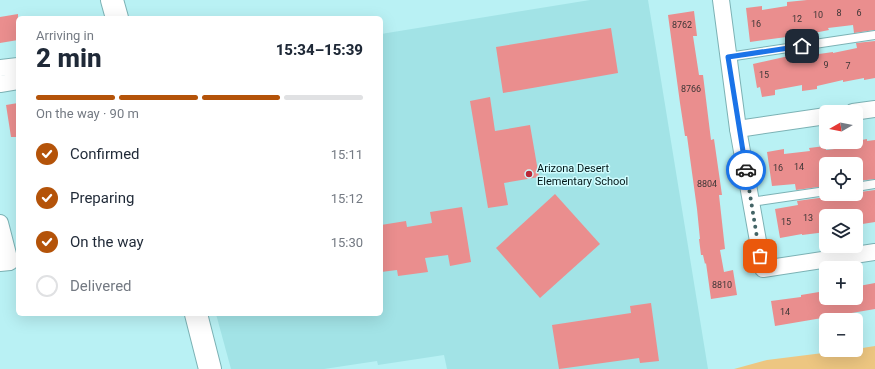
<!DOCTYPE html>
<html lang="en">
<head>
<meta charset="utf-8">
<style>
  :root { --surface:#fff; --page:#f6f6f7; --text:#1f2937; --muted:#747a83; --line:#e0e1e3; --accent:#b45309 }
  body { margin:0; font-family:Roboto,sans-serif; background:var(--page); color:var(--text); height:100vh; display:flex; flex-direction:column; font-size:15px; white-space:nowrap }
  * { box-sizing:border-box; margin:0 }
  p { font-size:13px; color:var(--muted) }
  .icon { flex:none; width:22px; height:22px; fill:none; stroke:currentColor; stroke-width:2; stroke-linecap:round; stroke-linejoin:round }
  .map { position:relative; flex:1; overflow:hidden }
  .side { position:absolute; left:16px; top:16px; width:367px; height:300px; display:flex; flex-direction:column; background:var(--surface); border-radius:6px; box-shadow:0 4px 16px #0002 }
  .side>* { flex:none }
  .needle { width:26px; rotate:261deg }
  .controls { position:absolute; left:819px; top:105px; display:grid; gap:8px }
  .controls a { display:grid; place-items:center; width:44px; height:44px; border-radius:6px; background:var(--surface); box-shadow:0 4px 16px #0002; font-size:20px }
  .pin { position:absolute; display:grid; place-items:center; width:34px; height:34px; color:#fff; margin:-17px; border-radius:8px; box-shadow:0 2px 6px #0006 }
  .courier { position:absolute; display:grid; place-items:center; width:40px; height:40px; margin:-20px; border:3px solid #1a73e8; border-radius:50%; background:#fff; color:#222; box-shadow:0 1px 5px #0007 }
  .headline em { font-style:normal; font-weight:800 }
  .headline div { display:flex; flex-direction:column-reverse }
  .headline { display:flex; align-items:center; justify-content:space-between; height:68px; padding:0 20px }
  h1 { font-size:26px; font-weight:800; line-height:30px }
  .bar { display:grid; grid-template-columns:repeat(4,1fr); gap:6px 4px; align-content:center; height:48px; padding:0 20px }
  .bar i { height:5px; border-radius:3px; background:var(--line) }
  .bar .current { background:var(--accent) }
  .bar p { grid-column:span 4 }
  ol { padding:0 20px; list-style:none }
  li { display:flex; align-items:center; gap:12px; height:44px }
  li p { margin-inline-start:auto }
  li .icon { padding:4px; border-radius:50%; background:var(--accent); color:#fff; stroke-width:4 }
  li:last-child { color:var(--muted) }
  li i { width:22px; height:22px; border:2px solid var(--line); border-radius:50% }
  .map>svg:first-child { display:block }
</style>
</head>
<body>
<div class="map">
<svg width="875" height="369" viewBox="0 0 875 369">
  <rect width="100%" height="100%" fill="#b9f1f4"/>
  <path fill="#a2e3e6" d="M590,0H648L708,369H447L444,355L378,365L377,361L324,369H231L216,314H381V34Z"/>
  <path fill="#edc681" d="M875,346V369H734L767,360L847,350H856V349Z"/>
  <g fill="#ea8e8e">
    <path d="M807,0H875V30L854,33L853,25L828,28L829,30L809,34L750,42L746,8L762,6V10L787,6V2Z"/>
    <path d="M694,11L697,36H693L699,75H703L711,140L714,139L722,195H719L725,249L720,250L724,272L733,270L737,295L711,299L706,263L705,264L703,255H701L699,239H700L697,209L687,136H685L680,103L668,15Z"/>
    <path d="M18,14V40L0,43V17Z"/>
    <path d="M611,28L618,73L503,93L496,47Z"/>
    <path d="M875,41V78L864,80V78L843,82V80L817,86V89L802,91V85L775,90V95L762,97L760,87L757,88L753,64L811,51L812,55L833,52V53L857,48L856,43Z"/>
    <path d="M490,97L495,131L530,125L539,177L504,183L508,205L488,208L470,101Z"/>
    <path d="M18,103V137H11L6,105Z"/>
    <path d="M867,139V141L875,140V179L858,181L856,164H826V186L796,190L795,184L772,186L767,152L784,149V154L810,151L809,148L825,146L826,150L852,147L851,142H856V141Z"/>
    <path d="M875,190V222L856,225V216H826V232L802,235V234L780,238L775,209L798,205L797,201L826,197V199L860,193V192Z"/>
    <path d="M555,194L600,244L540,298L496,248Z"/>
    <path d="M462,207L471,262L450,266L448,255L425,258L428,272L398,276L397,270L381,272V225L406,221L407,227L432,223L430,212Z"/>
    <path d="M875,283V309L775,326L771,301L801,297V295L825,291L826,298H861L859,286Z"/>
    <path d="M651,303L659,361L640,363L639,358L559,369L552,325L631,313L630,306Z"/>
  </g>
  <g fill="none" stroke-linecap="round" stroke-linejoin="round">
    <defs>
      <g id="service">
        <path d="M728,57L875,35"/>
        <path d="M856,187L875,184"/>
        <path d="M751,202L826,191"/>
      </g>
      <g id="minor">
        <path d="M721,0L738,129L763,269L875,252"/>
        <path d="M0,68L18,66"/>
        <path d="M0,84L18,81"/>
        <path d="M853,112L875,109"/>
        <path d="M738,129L826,116"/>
        <path d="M0,223L10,262L0,263"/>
      </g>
      <g id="primary">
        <path d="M112,0L117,18"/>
        <path d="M196,314L210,369"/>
      </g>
    </defs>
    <use href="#service" stroke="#7cb2b5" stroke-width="10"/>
    <use href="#minor" stroke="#7cb2b5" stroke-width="18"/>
    <use href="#primary" stroke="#7cb2b5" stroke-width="24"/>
    <use href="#service" stroke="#fff" stroke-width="8"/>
    <use href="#minor" stroke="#fff" stroke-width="16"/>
    <use href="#primary" stroke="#fff" stroke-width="22"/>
  </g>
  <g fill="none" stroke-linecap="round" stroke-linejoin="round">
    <path stroke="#436466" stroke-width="4" stroke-dasharray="0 7.2" d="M746,170L760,256"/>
    <path stroke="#1a73e8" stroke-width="5" d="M746,170L728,57L802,46"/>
  </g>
  <circle fill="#b92838" stroke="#cffcfe" stroke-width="1.5" cx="529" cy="174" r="4"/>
  <g text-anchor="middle" stroke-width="3" stroke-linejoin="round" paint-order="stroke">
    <g font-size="9" fill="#3d3636">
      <text x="839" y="16">8</text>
      <text x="859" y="16">6</text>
      <text x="818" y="18">10</text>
      <text x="797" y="22">12</text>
      <text x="756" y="27">16</text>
      <text x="682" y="28">8762</text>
      <text x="826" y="68">9</text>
      <text x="848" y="69">7</text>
      <text x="764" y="78">15</text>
      <text x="691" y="92">8766</text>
      <text x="799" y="170">14</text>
      <text x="778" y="171">16</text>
      <text x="707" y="187">8804</text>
      <text x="808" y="221">13</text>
      <text x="786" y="225">15</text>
      <text x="722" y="288">8810</text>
      <text x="785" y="315">14</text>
    </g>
    <g font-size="11" fill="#031819" stroke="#cffcfe" text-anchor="start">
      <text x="537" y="172">Arizona Desert<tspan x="537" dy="13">Elementary School</tspan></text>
    </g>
  </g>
</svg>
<div class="controls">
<a><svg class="needle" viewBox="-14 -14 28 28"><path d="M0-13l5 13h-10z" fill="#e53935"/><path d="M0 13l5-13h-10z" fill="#747a83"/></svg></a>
<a><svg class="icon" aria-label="locate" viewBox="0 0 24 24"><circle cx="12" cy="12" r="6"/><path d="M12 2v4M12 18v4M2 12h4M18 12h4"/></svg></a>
<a><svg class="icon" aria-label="layers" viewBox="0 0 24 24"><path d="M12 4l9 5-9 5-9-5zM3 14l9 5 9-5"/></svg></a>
<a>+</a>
<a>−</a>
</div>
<div class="pin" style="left:760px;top:256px;background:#ea580c"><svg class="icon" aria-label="bag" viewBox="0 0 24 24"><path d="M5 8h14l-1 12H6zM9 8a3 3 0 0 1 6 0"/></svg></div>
<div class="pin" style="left:802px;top:46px;background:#1f2937"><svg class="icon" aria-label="home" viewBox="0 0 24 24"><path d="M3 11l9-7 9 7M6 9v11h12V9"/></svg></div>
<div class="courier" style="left:746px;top:170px"><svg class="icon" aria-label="car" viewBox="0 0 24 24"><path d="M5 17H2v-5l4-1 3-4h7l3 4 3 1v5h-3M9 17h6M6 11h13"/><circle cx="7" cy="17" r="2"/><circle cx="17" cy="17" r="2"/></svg></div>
<section class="side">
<div class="headline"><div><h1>2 min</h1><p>Arriving in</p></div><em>15:34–15:39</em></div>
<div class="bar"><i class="current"></i><i class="current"></i><i class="current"></i><i></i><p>On the way · 90 m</p></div>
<ol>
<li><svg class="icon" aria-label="check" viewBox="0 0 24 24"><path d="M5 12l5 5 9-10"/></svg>Confirmed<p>15:11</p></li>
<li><svg class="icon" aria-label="check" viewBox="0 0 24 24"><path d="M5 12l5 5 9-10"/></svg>Preparing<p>15:12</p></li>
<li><svg class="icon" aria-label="check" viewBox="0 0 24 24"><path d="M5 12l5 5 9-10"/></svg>On the way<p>15:30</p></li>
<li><i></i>Delivered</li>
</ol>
</section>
</div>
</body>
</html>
